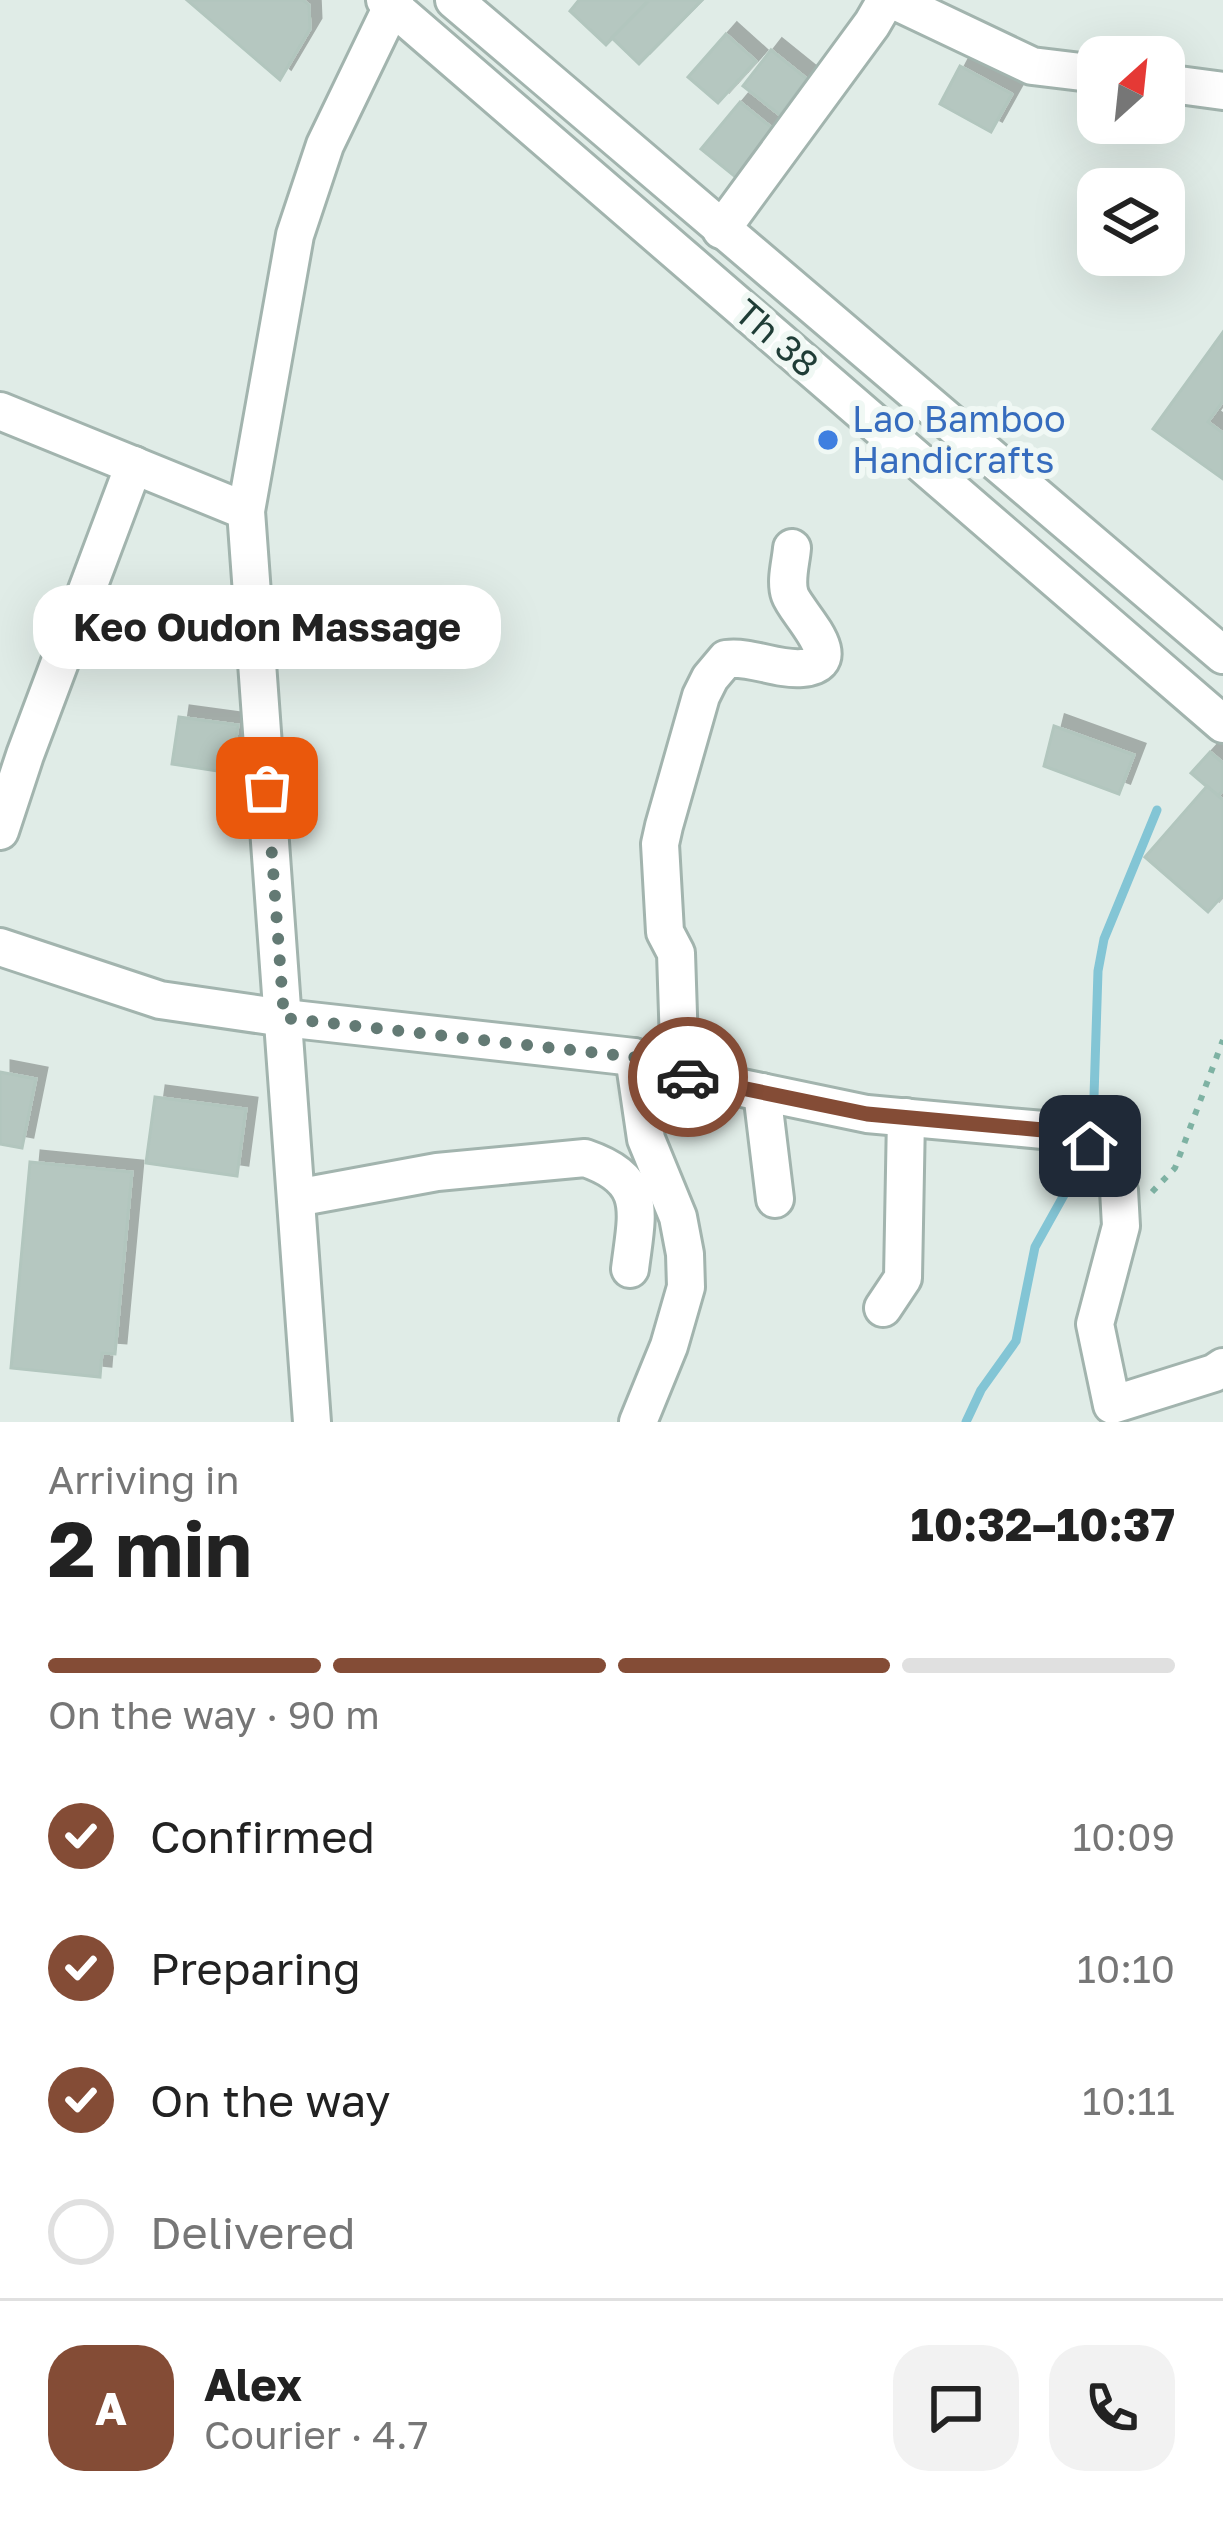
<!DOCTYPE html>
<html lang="en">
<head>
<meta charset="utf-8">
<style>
  :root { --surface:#fff; --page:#f2f2f2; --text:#222; --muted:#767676; --line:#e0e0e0; --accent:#844c36 }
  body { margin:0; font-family:"Golos Text",sans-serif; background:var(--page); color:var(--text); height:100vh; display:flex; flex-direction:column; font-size:45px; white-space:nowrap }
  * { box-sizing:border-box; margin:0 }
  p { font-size:39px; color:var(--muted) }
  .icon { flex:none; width:66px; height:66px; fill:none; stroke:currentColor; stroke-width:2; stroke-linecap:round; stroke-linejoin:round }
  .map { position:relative; height:1422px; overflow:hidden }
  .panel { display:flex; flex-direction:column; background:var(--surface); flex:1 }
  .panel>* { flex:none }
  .needle { width:78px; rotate:27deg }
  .buttons { position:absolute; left:1077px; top:36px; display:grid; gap:24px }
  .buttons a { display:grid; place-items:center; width:108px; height:108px; border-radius:24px; background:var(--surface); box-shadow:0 12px 48px #0002; font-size:60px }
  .pin { position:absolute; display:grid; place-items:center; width:102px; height:102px; color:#fff; margin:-51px; border-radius:24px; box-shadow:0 6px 18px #0006 }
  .courier { position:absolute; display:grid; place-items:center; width:120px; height:120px; margin:-60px; border:9px solid #844c36; border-radius:50%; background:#fff; color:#222; box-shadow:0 3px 15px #0007 }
  .bubble { position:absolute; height:84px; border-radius:36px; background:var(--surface); box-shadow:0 12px 48px #0002; font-size:39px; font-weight:700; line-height:84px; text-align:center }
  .summary em { font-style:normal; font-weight:700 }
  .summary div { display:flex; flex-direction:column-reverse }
  .summary { display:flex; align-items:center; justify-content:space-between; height:204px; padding:0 48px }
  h1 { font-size:78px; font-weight:700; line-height:90px }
  .bar { display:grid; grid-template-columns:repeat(4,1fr); gap:18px 12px; align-content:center; height:144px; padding:0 48px }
  .bar i { height:15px; border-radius:9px; background:var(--line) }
  .bar .active { background:var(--accent) }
  .bar p { grid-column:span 4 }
  .line { display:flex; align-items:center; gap:30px; padding:0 48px; border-top:3px solid var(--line) }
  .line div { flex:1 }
  .round { display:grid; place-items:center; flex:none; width:126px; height:126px; border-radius:36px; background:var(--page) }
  ol { padding:0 48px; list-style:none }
  li { display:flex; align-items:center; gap:36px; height:132px }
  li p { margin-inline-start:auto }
  li .icon { padding:12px; border-radius:50%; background:var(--accent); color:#fff; stroke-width:4 }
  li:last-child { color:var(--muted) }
  li i { width:66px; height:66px; border:6px solid var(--line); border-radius:50% }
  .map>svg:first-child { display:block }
</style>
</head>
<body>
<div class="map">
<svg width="1223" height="1422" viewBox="0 0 1223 1422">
  <defs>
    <filter id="shadow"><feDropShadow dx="11" dy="-11" stdDeviation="0" flood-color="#0004"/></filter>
  </defs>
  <rect width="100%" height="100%" fill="#e0ece7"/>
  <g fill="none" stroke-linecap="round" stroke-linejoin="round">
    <g stroke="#83c5d5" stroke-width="9">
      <path d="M1093,1128L1098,971L1104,939L1157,810"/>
      <path d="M966,1422L981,1390L1016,1341L1035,1247L1079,1168"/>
    </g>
  </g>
  <g fill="#b5c7c0" stroke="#b2c6be" stroke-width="3" filter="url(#shadow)">
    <path d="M187,0H303L309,5L310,29L280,80Z"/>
    <path d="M579,0H649L606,45L570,11Z"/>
    <path d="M649,0H702L639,64L612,38Z"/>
    <path d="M726,34L756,61L718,103L688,77Z"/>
    <path d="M771,50L807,79L780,115L743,86Z"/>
    <path d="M960,66L1012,94L991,132L940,104Z"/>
    <path d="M740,102L777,132L738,179L701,149Z"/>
    <path d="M1223,332V401L1208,422L1223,433V479L1153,429Z"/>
    <path d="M179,717L238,725L231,773L172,764Z"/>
    <path d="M1054,726L1134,755L1119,794L1044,766Z"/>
    <path d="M1210,752L1223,763V790L1218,796L1191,773Z"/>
    <path d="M1207,786L1223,800V895L1208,912L1145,857Z"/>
    <path d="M0,1072L36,1079L22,1148L0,1144Z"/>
    <path d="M155,1097L246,1109L237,1176L146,1163Z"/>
    <path d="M30,1162L132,1172L115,1354L102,1353L100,1377L11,1368Z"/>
  </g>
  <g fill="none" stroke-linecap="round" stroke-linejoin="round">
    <defs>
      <g id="minor">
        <path d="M385,0L1223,724"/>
        <path d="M454,0L1223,655"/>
        <path d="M893,0L1032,66L1098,74"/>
        <path d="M1164,83L1223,91"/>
        <path d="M721,230L872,24L886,0"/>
        <path d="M0,411L246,511"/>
        <path d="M0,831L25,755L134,465"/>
        <path d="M0,947L160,1000L284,1018L634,1057L680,1075L867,1114L1043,1130L1090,1146L1119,1190L1121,1226L1095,1324L1112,1405L1214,1373L1223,1367"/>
        <path d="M634,1057L646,1139L678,1217L685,1254L686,1287L669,1346L638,1422"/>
        <path d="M680,1075L676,953L665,932L660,844L664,826L701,696L710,678L726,659C752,656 776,670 802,668C852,664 796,613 790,595C785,581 791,562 792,548"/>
        <path d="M762,1092L775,1199"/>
        <path d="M296,1198L437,1172L585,1158C649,1180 637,1212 630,1269"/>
        <path d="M883,1308L903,1278L906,1117"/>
        <path d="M312,1422L246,511L295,235L325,145L395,0"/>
      </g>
    </defs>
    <use href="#minor" stroke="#a2b4ae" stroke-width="42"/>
    <path stroke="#7eb2a3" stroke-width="6" stroke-dasharray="6 9" stroke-linecap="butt" d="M1152,1192L1175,1168L1223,1040"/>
    <use href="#minor" stroke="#fff" stroke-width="36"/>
  </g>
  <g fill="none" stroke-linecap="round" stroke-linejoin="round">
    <path stroke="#637a74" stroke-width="12" stroke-dasharray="0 21.6" d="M267,788L284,1018L634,1057L688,1077"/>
    <path stroke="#844c36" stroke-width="15" d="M688,1077L867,1114L1043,1130L1090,1146"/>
  </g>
  <circle fill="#3f7fe0" stroke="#f0f8f4" stroke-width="4.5" cx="828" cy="440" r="12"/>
  <g text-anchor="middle" stroke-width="12" stroke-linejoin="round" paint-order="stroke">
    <g font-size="36" fill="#1f3d36" stroke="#f0f8f4">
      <text transform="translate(777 338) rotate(41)" y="13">Th 38</text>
    </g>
    <g font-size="36" fill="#366cbe" stroke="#f0f8f4" text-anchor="start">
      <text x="852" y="432">Lao Bamboo<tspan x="852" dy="41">Handicrafts</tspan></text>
    </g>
  </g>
</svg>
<div class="buttons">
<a><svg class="needle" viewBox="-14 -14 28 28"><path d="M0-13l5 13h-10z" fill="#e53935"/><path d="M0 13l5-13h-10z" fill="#767676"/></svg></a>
<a><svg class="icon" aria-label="layers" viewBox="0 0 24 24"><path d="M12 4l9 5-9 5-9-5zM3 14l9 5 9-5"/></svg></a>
</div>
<div class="pin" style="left:267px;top:788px;background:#ea580c"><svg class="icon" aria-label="bag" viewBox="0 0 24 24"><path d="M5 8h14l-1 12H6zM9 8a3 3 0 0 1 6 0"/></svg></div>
<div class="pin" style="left:1090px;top:1146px;background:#1f2937"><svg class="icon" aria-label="home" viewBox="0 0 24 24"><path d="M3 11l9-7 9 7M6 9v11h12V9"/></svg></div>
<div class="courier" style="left:688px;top:1077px"><svg class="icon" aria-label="car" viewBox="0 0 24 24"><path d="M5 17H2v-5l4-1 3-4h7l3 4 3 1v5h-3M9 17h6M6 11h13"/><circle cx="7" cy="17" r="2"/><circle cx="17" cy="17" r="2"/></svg></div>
<div class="bubble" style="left:33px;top:585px;width:468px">Keo Oudon Massage</div>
</div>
<section class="panel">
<div class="summary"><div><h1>2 min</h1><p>Arriving in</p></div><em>10:32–10:37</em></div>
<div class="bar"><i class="active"></i><i class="active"></i><i class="active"></i><i></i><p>On the way · 90 m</p></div>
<ol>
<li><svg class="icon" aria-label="check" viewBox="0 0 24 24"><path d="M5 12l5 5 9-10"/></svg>Confirmed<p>10:09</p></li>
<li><svg class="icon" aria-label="check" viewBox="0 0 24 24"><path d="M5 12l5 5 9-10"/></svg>Preparing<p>10:10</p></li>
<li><svg class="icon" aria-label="check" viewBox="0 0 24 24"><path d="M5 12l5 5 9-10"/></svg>On the way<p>10:11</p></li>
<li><i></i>Delivered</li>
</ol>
<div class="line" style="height:216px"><b class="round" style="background:var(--accent);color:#fff">A</b><div><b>Alex</b><p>Courier · 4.7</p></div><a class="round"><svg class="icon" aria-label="chat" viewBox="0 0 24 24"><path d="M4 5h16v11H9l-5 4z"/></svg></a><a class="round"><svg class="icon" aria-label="phone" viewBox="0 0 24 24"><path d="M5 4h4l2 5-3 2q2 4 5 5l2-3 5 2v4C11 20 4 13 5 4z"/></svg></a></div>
</section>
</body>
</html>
